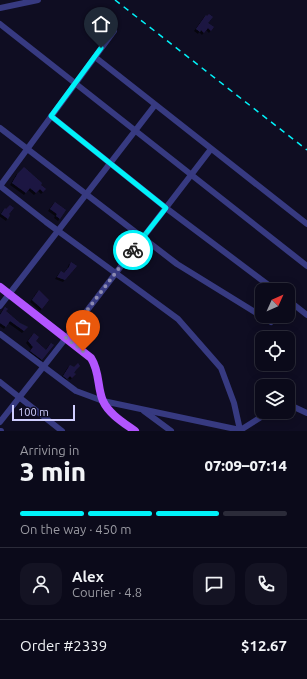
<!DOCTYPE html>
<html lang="en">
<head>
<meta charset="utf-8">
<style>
  :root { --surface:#0b0a1a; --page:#141323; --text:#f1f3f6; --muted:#9a9aa2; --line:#2b2b39; --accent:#00f2f9 }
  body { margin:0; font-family:Ubuntu,sans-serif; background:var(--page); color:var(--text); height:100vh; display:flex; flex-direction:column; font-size:15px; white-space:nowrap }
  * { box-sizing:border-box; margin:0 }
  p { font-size:13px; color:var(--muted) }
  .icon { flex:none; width:22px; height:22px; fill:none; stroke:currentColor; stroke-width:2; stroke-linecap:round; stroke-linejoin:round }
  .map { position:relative; height:431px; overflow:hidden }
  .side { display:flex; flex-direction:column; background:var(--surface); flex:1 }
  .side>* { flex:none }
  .needle { width:26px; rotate:45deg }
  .controls { position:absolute; left:255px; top:283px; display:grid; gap:8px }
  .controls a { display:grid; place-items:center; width:40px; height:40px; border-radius:8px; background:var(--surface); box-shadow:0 2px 10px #0003,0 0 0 1px var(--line); font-size:20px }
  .scale { position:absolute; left:12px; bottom:10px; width:63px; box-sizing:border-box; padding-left:4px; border:2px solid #d0ceff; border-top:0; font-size:11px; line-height:14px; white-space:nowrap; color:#d0ceff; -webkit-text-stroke:3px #0f0d22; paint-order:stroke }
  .pin { position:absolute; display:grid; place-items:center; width:34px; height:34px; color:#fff; margin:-41px -17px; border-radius:50% 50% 50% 0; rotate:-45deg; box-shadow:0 0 4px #0007 }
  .pin .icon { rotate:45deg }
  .courier { position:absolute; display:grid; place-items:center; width:40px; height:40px; margin:-20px; border:3px solid #00f2f9; border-radius:50%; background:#fff; color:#222; box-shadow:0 1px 5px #0007 }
  .overview em { font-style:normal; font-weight:800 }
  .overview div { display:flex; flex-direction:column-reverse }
  .overview { display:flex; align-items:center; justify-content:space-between; height:68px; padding:0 20px }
  h1 { font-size:26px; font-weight:800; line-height:30px }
  .bar { display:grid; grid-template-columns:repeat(4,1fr); gap:6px 4px; align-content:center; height:48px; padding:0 20px }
  .bar i { height:5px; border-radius:3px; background:var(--line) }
  .bar .active { background:var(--accent) }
  .bar p { grid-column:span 4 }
  .line { display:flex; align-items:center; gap:10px; padding:0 20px; border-top:1px solid var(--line) }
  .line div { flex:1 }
  .round { display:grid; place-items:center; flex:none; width:42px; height:42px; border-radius:12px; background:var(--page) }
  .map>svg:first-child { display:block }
</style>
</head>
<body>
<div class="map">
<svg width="307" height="431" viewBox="0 0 307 431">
  <defs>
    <filter id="shadow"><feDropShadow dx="-2" dy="2" stdDeviation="0" flood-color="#0009"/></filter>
  </defs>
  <rect width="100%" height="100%" fill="#0f0d22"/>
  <g fill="#1e1943" filter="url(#shadow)">
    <path d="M209,14L213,17L208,23L214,27L211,31L208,28L204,33L201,30L200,32L196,29L206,15L207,16Z"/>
    <path d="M24,167L42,183L41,185L46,189L43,192L40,189L36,193L30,188L26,193L12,183L18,173Z"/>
    <path d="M55,202L66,210L60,219L56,216L57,214L50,209Z"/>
    <path d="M10,205L14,208L9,214L10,215L8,219L1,214L5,208L6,209Z"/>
    <path d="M71,262L77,266L65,280L57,277L61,271L64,273L69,267Z"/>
    <path d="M39,290L49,300L42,309L32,300Z"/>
    <path d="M5,307L8,309L6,311L20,323L28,327L24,331L10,321L6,327L0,323V315Z"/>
    <path d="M34,333L39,337L36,341L46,350L51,343L54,345L42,360L30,351L33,347L28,341Z"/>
    <path d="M78,363L80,366L76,370L74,373L76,374L72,378L70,376L67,379L63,376L70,365L74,367Z"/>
  </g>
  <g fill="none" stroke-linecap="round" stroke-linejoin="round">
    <g stroke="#373a81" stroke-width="6">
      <path d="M0,8L38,0"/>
      <path d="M0,24L307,266"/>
      <path d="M114,31L0,186L46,222L178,319L221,368L234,403L240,430"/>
      <path d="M95,57L307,224"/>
      <path d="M51,116L166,208L275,290"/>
      <path d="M0,128L177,264L271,322"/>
      <path d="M288,300L307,315"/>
      <path d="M0,306L155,105"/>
      <path d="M0,334L76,391L103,401L240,430"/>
      <path d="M0,382L62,431"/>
      <path d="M288,407H294L307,413"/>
      <path d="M144,411L171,431"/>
      <path d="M0,422L66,338L211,149"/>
      <path d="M0,431H1"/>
      <path d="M239,431L269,412"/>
    </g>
    <path stroke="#b355ff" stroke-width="8" d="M0,287L91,358C100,372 97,387 103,401C109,414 124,423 135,431"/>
    <path stroke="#00f2f9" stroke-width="1.5" stroke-dasharray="6 5" stroke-linecap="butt" d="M115,0L307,150"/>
  </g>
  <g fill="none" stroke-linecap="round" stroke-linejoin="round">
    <path stroke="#8c8ab2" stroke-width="4" stroke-dasharray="0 7.2" d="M83,351L66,338L133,250"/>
    <path stroke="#00f2f9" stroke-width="5" d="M101,48L51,116L166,208L133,250"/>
  </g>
</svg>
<div class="controls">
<a><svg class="needle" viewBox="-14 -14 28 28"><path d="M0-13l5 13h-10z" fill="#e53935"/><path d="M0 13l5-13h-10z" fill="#9a9aa2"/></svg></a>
<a><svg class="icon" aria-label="locate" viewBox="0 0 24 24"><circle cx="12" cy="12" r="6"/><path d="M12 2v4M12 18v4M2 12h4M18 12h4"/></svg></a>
<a><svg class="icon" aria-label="layers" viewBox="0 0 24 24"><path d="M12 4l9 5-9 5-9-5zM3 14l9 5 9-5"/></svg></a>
</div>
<div class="scale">100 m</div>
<div class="pin" style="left:83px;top:351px;background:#ea580c"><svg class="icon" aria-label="bag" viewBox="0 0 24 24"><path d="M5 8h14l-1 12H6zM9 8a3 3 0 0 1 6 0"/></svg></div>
<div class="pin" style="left:101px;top:48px;background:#1f2937"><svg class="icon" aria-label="home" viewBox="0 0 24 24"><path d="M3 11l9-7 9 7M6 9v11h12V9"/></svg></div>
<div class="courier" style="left:133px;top:250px"><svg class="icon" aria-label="bike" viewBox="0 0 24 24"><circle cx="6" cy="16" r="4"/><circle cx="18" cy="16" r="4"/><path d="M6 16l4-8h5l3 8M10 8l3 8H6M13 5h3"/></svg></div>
</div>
<section class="side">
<div class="overview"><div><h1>3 min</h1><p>Arriving in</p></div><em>07:09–07:14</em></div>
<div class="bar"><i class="active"></i><i class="active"></i><i class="active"></i><i></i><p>On the way · 450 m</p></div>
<div class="line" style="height:72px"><a class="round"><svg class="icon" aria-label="person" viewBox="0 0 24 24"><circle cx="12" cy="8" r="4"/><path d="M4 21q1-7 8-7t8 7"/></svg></a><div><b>Alex</b><p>Courier · 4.8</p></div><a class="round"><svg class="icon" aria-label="chat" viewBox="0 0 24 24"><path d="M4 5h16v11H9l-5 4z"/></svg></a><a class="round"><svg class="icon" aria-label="phone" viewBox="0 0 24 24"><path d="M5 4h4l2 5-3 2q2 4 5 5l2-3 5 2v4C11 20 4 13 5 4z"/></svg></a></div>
<div class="line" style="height:52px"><div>Order #2339</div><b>$12.67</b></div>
</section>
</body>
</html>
